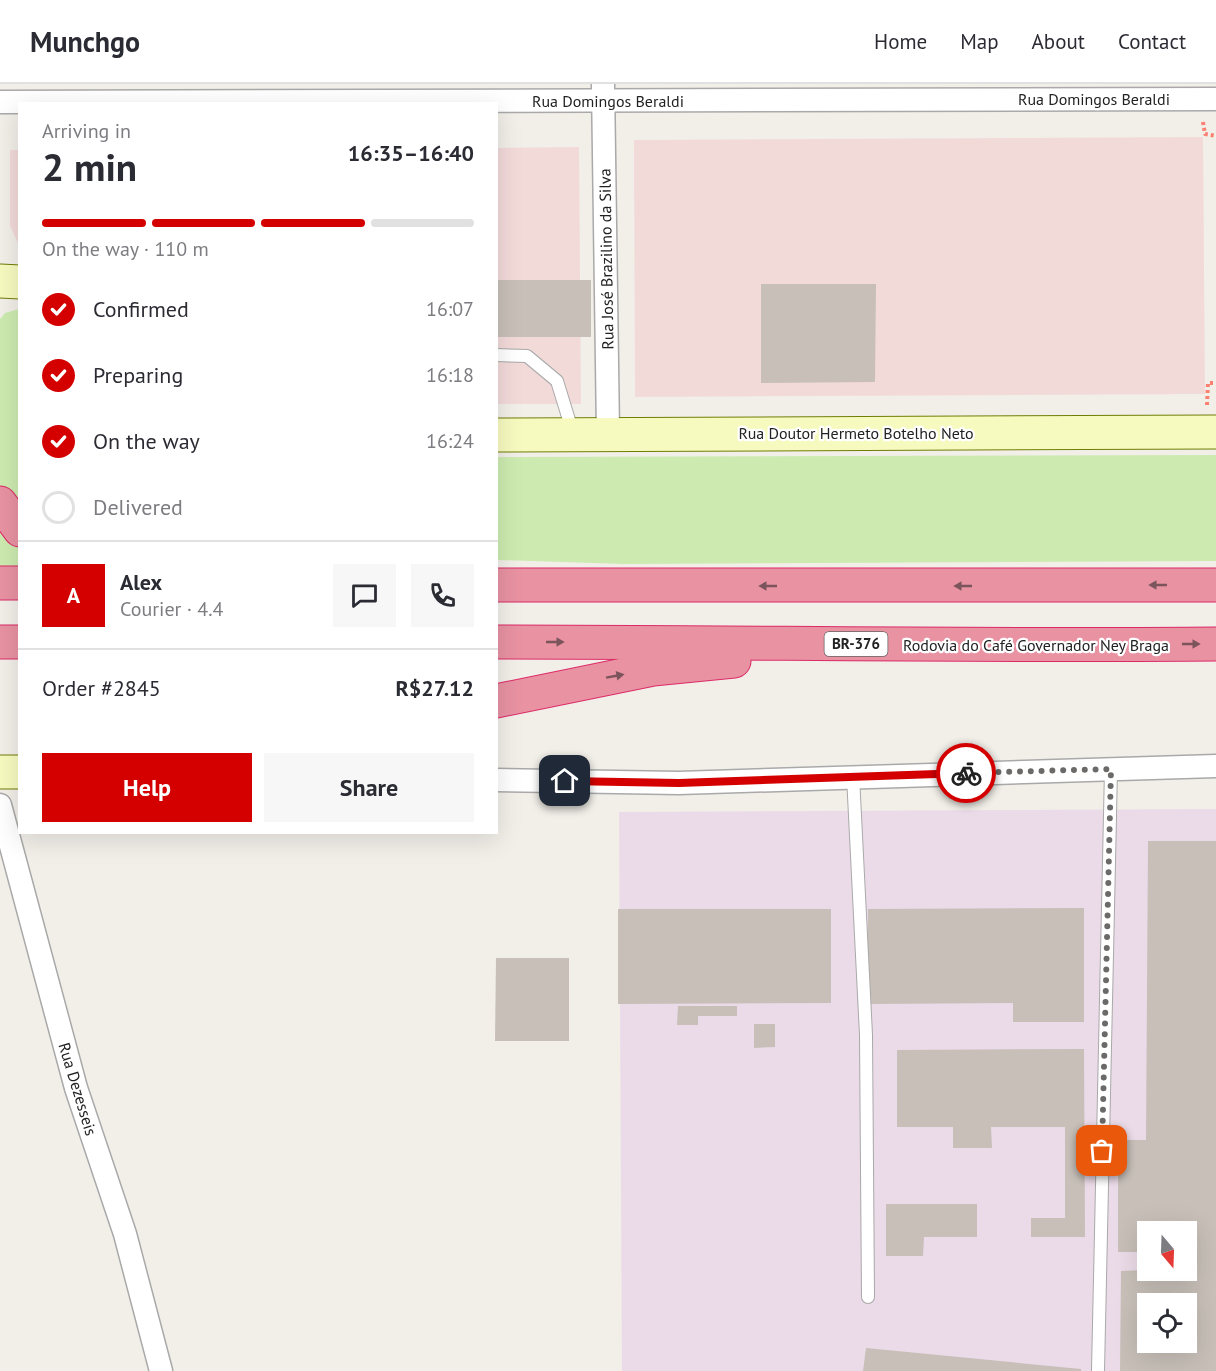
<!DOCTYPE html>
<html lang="en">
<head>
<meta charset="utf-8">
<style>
  :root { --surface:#fff; --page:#f7f7f7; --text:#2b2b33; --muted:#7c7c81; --line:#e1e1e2; --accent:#d40000 }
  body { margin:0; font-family:"PT Sans",sans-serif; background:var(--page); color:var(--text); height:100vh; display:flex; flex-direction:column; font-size:22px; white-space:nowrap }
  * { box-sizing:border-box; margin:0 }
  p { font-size:20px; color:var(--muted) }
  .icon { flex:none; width:33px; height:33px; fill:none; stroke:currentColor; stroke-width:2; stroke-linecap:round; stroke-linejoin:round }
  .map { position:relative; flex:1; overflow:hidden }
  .details { position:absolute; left:18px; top:18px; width:480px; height:732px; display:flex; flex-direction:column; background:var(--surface); border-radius:0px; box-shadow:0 6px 24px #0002 }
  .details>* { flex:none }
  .needle { width:39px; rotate:161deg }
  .buttons { position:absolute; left:1137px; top:1137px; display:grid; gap:12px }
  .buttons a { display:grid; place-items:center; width:60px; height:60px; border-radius:0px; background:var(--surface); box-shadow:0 6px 24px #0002; font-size:30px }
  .pin { position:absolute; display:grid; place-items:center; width:51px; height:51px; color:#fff; margin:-26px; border-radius:12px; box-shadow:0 3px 9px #0006 }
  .courier { position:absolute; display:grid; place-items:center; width:60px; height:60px; margin:-30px; border:4px solid #d40000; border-radius:50%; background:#fff; color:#222; box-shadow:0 2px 8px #0007 }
  .summary em { font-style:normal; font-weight:700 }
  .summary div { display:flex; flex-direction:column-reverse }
  .summary { display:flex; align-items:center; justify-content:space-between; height:102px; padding:0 24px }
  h1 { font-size:39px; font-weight:700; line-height:45px }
  .bar { display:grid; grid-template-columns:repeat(4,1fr); gap:9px 6px; align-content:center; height:72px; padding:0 24px }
  .bar i { height:8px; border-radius:4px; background:var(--line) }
  .bar .active { background:var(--accent) }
  .bar p { grid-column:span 4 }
  .line { display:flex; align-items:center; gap:15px; padding:0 24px; border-top:2px solid var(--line) }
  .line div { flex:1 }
  .round { display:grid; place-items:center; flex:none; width:63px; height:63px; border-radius:0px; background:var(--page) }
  ol { padding:0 24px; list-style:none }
  li { display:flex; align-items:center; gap:18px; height:66px }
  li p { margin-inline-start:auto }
  li .icon { padding:6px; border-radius:50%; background:var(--accent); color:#fff; stroke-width:4 }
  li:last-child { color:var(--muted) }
  li i { width:33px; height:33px; border:3px solid var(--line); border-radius:50% }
  .action { display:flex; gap:12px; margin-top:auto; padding:12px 24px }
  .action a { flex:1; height:69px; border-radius:0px; background:var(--accent); color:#fff; font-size:24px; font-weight:700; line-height:69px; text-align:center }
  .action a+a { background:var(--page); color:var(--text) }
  header { display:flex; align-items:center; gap:36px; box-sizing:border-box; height:84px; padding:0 30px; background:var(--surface); border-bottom:2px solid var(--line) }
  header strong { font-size:28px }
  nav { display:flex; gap:33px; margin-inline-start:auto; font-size:21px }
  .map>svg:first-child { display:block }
</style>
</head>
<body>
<header>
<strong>Munchgo</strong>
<nav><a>Home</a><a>Map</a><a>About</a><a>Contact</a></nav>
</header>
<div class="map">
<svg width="1216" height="1287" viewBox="0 0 1216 1287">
  <rect width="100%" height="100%" fill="#f2efe9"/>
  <g fill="#f2dad9">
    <path d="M1203,53L1205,310L635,313L634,56Z"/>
    <path d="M579,63L581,320H497L496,64Z"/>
    <path d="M10,66H19V161L10,142Z"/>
  </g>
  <path fill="#ebdbe8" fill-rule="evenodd" d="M1216,725V1287H622L619,728ZM1148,1148H1186V1186H1148ZM1148,1220H1186V1258H1148Z"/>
  <g fill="#cdebb0">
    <path d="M19,225V434L0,404V235L5,229Z"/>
    <path d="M1216,371V477L624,480L497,476V373Z"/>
    <path d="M0,444L19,461V490H0Z"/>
  </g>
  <g fill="#c7bfb8" fill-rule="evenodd">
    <rect x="496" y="196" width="95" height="57"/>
    <path d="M761,200H876L875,298L761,299Z"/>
    <path d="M1148,757H1216V1287H1120L1121,1187L1145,1186V1168H1118V1056H1146ZM1148,1148H1186V1186H1148ZM1148,1220H1186V1258H1148Z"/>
    <path d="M1084,824V938H1013V919L868,920V825Z"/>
    <path d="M618,825H831V919L618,920Z"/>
    <path d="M496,874H569V957H495Z"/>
    <path d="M678,922H737V932H698V941H677Z"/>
    <path d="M754,940H775V963L754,964Z"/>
    <path d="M1084,965L1085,1153H1031V1134H1065V1043H991L992,1064H953V1043H897V966Z"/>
    <path d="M886,1120H977V1153H924L923,1172H886Z"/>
    <path d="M866,1264L1081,1285V1287H863Z"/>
  </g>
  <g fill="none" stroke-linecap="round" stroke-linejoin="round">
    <defs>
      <g id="lane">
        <path d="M496,271L527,272L557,297L573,349"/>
        <path d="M853,692L866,951L868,1213"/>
        <path d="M1098,1287L1111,685"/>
      </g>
      <g id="street">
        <path d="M603,0L608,349"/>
        <path d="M0,18L1216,15"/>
        <path d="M496,696L679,699L1216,682"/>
        <path d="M0,721L76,1004L125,1150L161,1287"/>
      </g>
      <g id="secondary">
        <path d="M0,197L20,198"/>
        <path d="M496,351L1216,348"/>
        <path d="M0,688H20"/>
      </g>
      <g id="highway">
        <path d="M0,419L20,446"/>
        <path d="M0,499H20"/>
        <path d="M496,501H1216"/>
        <path d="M0,558H20"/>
        <path d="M496,558C736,558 976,562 1216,560"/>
        <path d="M496,617L653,585L734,577"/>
      </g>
    </defs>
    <use href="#lane" stroke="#a9a9a9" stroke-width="14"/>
    <use href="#street" stroke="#a9a9a9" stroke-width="25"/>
    <use href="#secondary" stroke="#707d05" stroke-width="35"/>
    <use href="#highway" stroke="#dc2a67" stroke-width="35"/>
    <g stroke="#fa8072" stroke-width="4" stroke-dasharray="3 3" stroke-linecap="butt">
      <path d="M1203,38L1205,50L1216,52"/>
      <path d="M1207,321L1208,299H1216"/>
    </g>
    <use href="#lane" stroke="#fff" stroke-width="12"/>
    <use href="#street" stroke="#fff" stroke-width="22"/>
    <use href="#secondary" stroke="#f7fabf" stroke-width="33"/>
    <use href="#highway" stroke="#e892a2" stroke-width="33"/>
  </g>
  <defs><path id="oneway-solid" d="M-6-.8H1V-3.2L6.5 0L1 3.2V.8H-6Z" transform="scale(1.5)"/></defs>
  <g fill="#7b545c">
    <use href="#oneway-solid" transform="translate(1158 501) rotate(180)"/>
    <use href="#oneway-solid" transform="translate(768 502) rotate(180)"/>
    <use href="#oneway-solid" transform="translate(963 502) rotate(180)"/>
    <use href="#oneway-solid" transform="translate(555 558)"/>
    <use href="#oneway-solid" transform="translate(1191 560)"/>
    <use href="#oneway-solid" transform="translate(615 592) rotate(-10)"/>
  </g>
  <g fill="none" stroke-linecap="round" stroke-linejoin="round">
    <path stroke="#6b6a68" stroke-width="6" stroke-dasharray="0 10.8" d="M966,689L1111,685L1102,1067"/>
    <path stroke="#d40000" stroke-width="8" d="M565,697L679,699L966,689"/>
  </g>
  <g text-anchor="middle" stroke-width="4.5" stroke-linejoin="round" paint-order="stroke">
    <rect fill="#fff" stroke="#646464" stroke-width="1.5" x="824.5" y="548" width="63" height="24" rx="4.5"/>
    <g font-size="15" font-weight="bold" fill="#222">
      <text x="856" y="565">BR-376</text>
    </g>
    <g font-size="16" fill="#222" stroke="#fff">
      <text x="1094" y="21">Rua Domingos Beraldi</text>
      <text x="608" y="23">Rua Domingos Beraldi</text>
      <text transform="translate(606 175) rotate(-91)" y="6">Rua José Brazilino da Silva</text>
      <text x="856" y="355">Rua Doutor Hermeto Botelho Neto</text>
      <text x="1036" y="567">Rodovia do Café Governador Ney Braga</text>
      <text transform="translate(78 1005) rotate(73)" y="6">Rua Dezesseis</text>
    </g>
  </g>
</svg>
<div class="buttons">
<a><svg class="needle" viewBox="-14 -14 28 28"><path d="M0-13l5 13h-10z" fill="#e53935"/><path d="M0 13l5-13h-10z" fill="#7c7c81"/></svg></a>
<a><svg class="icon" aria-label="locate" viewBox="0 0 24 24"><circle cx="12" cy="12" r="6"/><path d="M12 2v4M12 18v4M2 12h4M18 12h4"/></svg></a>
</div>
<div class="pin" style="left:1102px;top:1067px;background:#ea580c"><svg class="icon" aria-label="bag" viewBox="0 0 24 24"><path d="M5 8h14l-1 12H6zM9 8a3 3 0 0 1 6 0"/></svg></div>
<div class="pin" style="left:565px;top:697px;background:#1f2937"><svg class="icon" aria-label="home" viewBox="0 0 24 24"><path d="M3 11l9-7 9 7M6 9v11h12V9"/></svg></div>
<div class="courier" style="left:966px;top:689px"><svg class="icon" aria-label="bike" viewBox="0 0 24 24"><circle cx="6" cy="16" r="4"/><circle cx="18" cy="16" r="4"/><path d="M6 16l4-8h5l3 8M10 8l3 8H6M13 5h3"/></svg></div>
<section class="details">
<div class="summary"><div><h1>2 min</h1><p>Arriving in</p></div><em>16:35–16:40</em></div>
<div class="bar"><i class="active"></i><i class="active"></i><i class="active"></i><i></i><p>On the way · 110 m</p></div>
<ol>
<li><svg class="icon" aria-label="check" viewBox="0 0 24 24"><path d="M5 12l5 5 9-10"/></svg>Confirmed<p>16:07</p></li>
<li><svg class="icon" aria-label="check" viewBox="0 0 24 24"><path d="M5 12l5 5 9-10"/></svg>Preparing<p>16:18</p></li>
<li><svg class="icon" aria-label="check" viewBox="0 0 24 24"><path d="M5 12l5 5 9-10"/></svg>On the way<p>16:24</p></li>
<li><i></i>Delivered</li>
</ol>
<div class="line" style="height:108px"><b class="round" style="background:var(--accent);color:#fff">A</b><div><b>Alex</b><p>Courier · 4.4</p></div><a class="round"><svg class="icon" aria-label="chat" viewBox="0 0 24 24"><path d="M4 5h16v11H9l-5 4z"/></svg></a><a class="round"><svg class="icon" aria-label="phone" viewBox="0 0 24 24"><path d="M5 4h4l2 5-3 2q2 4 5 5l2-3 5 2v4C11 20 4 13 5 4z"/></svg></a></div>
<div class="line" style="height:78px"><div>Order #2845</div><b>R$27.12</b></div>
<div class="action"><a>Help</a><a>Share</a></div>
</section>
</div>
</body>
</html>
